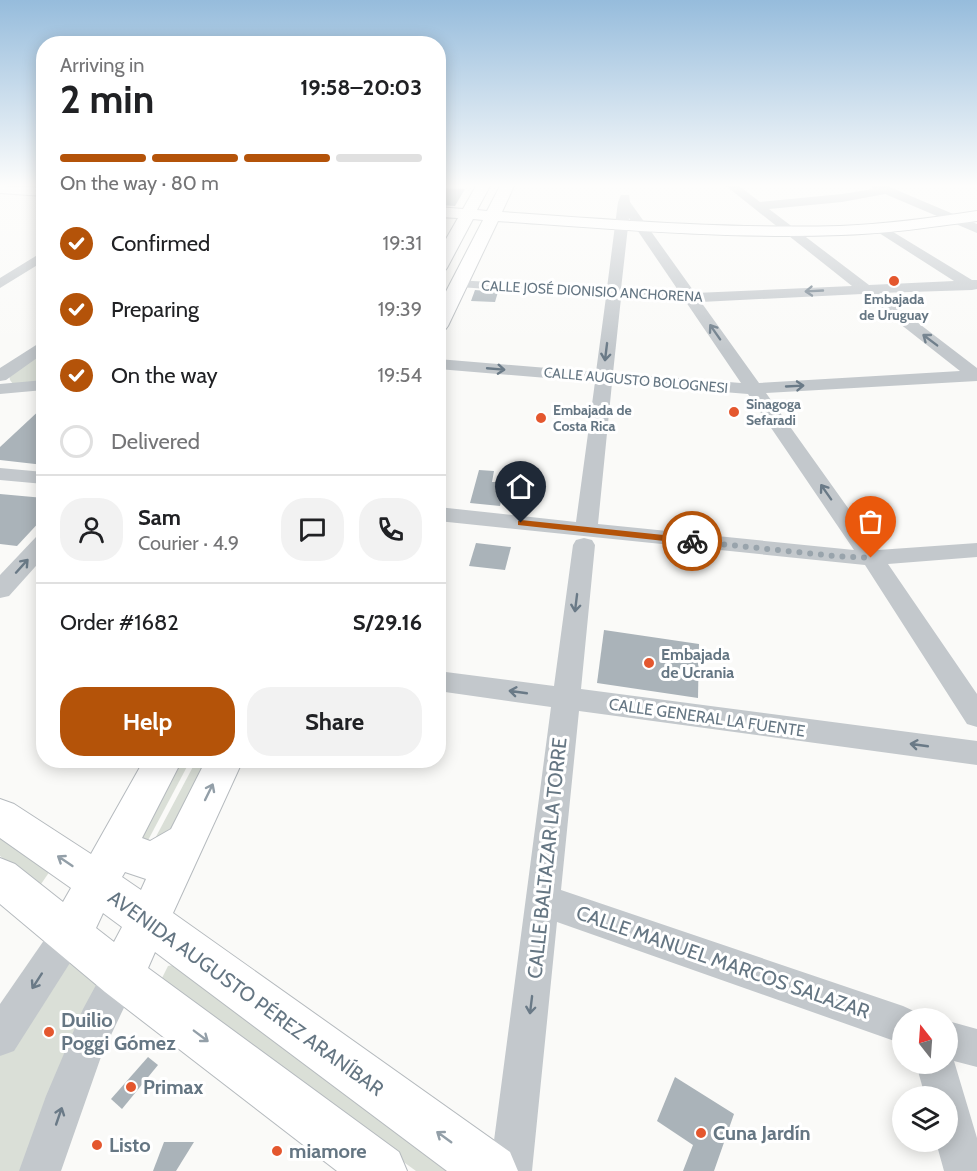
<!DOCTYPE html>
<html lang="en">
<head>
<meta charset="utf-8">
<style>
  :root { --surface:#fff; --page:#f2f2f2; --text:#202124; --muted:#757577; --line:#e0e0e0; --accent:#b45309 }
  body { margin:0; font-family:Cabin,sans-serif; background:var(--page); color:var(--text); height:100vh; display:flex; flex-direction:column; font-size:22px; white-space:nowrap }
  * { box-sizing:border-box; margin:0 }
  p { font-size:20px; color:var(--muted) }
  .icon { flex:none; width:33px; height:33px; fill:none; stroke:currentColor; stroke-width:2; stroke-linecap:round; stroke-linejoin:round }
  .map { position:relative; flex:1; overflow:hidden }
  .sheet { position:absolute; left:36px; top:36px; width:410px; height:732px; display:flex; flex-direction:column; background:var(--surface); border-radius:24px; box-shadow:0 3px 15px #0003 }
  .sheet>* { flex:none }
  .needle { width:39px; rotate:343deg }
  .fabs { position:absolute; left:892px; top:1008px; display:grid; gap:12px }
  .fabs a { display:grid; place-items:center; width:66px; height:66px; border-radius:50%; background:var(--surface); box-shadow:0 3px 15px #0003; font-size:30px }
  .pin { position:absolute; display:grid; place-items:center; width:51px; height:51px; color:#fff; margin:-62px -26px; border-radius:50% 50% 50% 0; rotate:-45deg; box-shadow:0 0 6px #0007 }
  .pin .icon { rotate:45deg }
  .courier { position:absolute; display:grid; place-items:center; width:60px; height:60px; margin:-30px; border:4px solid #b45309; border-radius:50%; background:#fff; color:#222; box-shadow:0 2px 8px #0007 }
  .headline em { font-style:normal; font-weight:700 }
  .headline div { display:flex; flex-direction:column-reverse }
  .headline { display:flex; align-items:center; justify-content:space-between; height:102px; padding:0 24px }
  h1 { font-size:39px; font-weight:700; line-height:45px }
  .bar { display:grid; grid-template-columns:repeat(4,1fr); gap:9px 6px; align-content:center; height:72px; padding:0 24px }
  .bar i { height:8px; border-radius:4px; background:var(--line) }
  .bar .selected { background:var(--accent) }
  .bar p { grid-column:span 4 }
  .line { display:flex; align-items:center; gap:15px; padding:0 24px; border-top:2px solid var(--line) }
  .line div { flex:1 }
  .round { display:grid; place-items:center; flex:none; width:63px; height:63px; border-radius:24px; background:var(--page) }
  ol { padding:0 24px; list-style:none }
  li { display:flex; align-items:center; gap:18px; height:66px }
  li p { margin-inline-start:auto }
  li .icon { padding:6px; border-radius:50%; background:var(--accent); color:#fff; stroke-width:4 }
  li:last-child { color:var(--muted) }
  li i { width:33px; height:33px; border:3px solid var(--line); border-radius:50% }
  .cta { display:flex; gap:12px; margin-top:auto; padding:12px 24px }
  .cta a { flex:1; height:69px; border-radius:24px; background:var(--accent); color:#fff; font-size:24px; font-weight:700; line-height:69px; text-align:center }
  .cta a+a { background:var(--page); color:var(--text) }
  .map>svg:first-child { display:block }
</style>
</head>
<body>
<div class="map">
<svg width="977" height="1171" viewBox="0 0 977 1171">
  <rect width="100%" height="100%" fill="#fafaf8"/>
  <g fill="#dadfd7">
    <path d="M43,351V383L13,384L10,380L9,375Z"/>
    <path d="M168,761H190L145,846L137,843Z"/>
    <path d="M196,761H214L179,834L150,848Z"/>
    <path d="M0,834L50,871L39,887L0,856Z"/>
    <path d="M69,961L104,976L22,1171H0V1056Z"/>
    <path d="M179,964L459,1171H416L165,988L162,978L168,966Z"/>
  </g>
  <g fill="#aab3b9">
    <path d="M438,188L465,189L455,206L438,205Z"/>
    <path d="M475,290L498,292L495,302L471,301Z"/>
    <path d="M44,406V465L0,460V447Z"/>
    <path d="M479,470L494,471L492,482H497L495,491L503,492L500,506L470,503Z"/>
    <path d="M0,494L44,498V517L17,546L0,544Z"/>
    <path d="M476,543L511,547L505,570L469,566Z"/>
    <path d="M604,630L699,644L698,698L597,683Z"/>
    <path d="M148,1057L158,1065L122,1109L111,1099Z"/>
    <path d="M675,1077L734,1114L714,1171H683L693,1145L657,1121Z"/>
    <path d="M164,1142H194L176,1171H153Z"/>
  </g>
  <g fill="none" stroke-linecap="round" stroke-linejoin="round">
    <defs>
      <g id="major">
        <path d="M0,186L44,188V196L0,193Z"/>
        <path d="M476,186H490L477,210L487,211L500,186H514L502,212C615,220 727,229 840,226C886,224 932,218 977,211V221C932,227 886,234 841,235C726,239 612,229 498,221L448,326L445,330L438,332V307L483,220L473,219L447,268L444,272L438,273V253L458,218L438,217V207L463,209Z"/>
        <path d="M144,760H182L142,838L150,841L171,829L206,760H243L173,913L510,1152L518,1171H447L155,952L148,968L399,1152L407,1171H337L105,992L0,904V858L15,864L63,902L71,888L0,838V799L14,804L91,854ZM125,872L146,879L141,890L122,877ZM103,913L122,927L114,942L96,928Z"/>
      </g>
    </defs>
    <use href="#major" stroke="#b5babe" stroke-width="2"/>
    <g fill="#c3c8cc" fill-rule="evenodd">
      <path d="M726,186H739L760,202L842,194L873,189L870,186H887L977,224V233L885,194L842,202L769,209L869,285L954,281L876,231L874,228L880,224L972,280H977V289L972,290L879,293L977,368V381L766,393L878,550L977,543V557L888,564L977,694V727L967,724L865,565L438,521V507L576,522L595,382L438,369V359L596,372L606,297L459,287L454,286L452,283L454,280L607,288L618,202L621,195H629L630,202L695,293L852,286ZM629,218L680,293L621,289ZM862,294L960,371L759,383L701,302ZM621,298L686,302L741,383L613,373ZM612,383L748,394L854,550L598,524Z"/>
      <path d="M44,251V261L0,288V278Z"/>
      <path d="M44,340V353L6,380L0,381V368Z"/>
      <path d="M44,380V390L0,394V384Z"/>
      <path d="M0,468L44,472V484L0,480Z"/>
      <path d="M44,535V557L9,596L0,598V575L36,537Z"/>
      <path d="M584,538L592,540L595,545L581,689L977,741V765L579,711L561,890L903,1006L916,1012L919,1018H903V1044L557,922L532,1171H490L551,707L438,691V671L554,686L573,545L576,540Z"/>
      <path d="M70,915L82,920L88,932L82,944L14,1051L0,1056V1004L58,920Z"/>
      <path d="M121,958L134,963L139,976L102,1054L61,1171H19L46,1096L83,1009L108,963Z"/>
      <path d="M948,1021L977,1029V1067L954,1061L977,1138V1171H944L936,1142H948V1096H925L916,1064H948Z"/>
    </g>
    <use href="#major" fill="#fff" fill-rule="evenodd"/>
  </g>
  <defs><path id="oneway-shaft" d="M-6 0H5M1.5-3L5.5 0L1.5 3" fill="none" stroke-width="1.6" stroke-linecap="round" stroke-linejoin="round" transform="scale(1.5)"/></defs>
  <g stroke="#6a7a87">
    <use href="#oneway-shaft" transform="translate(814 291) rotate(177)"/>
    <use href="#oneway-shaft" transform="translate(715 332) rotate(-125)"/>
    <use href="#oneway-shaft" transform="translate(930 340) rotate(-143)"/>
    <use href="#oneway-shaft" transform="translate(606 352) rotate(97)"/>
    <use href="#oneway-shaft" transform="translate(496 369) rotate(5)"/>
    <use href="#oneway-shaft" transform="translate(795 386) rotate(-3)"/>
    <use href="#oneway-shaft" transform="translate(826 492) rotate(-125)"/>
    <use href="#oneway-shaft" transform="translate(22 566) rotate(-48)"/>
    <use href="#oneway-shaft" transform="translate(576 603) rotate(97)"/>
    <use href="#oneway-shaft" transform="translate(518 692) rotate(-172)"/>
    <use href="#oneway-shaft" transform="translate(919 745) rotate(-172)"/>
    <use href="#oneway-shaft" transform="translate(37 981) rotate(123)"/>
    <use href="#oneway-shaft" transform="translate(531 1005) rotate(97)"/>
    <use href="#oneway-shaft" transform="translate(59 1116) rotate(-71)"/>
  </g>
  <g stroke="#939fa8">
    <use href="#oneway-shaft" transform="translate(209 792) rotate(-64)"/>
    <use href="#oneway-shaft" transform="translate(65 861) rotate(-146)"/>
    <use href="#oneway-shaft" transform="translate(201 1036) rotate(37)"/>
    <use href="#oneway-shaft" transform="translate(444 1137) rotate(-144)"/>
  </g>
  <linearGradient id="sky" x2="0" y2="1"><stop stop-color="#96bcdc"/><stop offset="0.53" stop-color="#fdfdfc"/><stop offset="1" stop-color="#fdfdfc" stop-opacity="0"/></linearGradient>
  <rect width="977" height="350" fill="url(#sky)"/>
  <path fill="#b45309" d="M521,520L692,538L697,541L692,544L518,525V521Z"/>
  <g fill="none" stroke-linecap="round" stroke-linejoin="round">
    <path stroke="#99a4ac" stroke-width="6" stroke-dasharray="0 10.8" d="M692,541L834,556L871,558"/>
  </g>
  <g fill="#e4572e" stroke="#fff" stroke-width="2">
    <circle cx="894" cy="281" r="6"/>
    <circle cx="734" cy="412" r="6"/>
    <circle cx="541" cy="418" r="6"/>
    <circle cx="649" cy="663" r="6"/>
    <circle cx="49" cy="1032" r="6"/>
    <circle cx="131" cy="1087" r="6"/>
    <circle cx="701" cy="1133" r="6"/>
    <circle cx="97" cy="1145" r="6"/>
    <circle cx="277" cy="1151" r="6"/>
  </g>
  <g text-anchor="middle" stroke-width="6" stroke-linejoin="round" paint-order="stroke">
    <g font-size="14" fill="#657683" stroke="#fff">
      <text transform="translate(592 291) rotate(3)" y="5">CALLE JOSÉ DIONISIO ANCHORENA</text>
      <text transform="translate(636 380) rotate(5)" y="5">CALLE AUGUSTO BOLOGNESI</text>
    </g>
    <g font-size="14" font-weight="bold" fill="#657683" stroke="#fff" text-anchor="start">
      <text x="894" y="304" text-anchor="middle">Embajada<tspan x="894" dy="16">de Uruguay</tspan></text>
      <text x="746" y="409">Sinagoga<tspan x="746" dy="16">Sefaradi</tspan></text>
      <text x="553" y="415">Embajada de<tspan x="553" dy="16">Costa Rica</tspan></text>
    </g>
    <g font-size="16" font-weight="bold" fill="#657683" stroke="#fff" text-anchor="start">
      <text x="661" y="660">Embajada<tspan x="661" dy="18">de Ucrania</tspan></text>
    </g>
    <g font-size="16" fill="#657683" stroke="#fff">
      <text transform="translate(707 717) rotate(8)" y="6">CALLE GENERAL LA FUENTE</text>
    </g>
    <g font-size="20" fill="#657683" stroke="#fff">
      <text transform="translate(547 858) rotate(-84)" y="7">CALLE BALTAZAR LA TORRE</text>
      <text transform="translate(723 962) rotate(19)" y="7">CALLE MANUEL MARCOS SALAZAR</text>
      <text transform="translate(246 993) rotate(36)" y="7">AVENIDA AUGUSTO PÉREZ ARANÍBAR</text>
    </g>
    <g font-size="20" font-weight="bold" fill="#657683" stroke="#fff" text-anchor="start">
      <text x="61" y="1027">Duilio<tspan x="61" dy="23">Poggi Gómez</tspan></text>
      <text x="143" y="1094">Primax</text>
      <text x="713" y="1140">Cuna Jardín</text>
      <text x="109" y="1152">Listo</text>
      <text x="289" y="1158">miamore</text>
    </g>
  </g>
</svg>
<div class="fabs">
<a><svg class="needle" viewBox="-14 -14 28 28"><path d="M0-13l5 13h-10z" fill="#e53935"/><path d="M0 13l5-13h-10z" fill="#757577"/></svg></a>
<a><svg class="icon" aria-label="layers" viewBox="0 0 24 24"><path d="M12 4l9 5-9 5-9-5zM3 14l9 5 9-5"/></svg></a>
</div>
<div class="pin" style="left:871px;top:558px;background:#ea580c"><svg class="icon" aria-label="bag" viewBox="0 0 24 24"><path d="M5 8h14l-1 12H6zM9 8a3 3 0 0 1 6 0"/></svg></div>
<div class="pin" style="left:521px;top:523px;background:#1f2937"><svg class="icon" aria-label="home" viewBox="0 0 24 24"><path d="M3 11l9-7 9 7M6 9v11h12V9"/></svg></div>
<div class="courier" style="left:692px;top:541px"><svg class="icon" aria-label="bike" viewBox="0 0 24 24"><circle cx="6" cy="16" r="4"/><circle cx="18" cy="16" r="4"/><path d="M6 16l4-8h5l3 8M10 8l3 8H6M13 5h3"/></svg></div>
<section class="sheet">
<div class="headline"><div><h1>2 min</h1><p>Arriving in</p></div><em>19:58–20:03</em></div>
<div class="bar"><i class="selected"></i><i class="selected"></i><i class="selected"></i><i></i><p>On the way · 80 m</p></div>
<ol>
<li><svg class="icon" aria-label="check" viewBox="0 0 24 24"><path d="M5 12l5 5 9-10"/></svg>Confirmed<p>19:31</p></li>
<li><svg class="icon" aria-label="check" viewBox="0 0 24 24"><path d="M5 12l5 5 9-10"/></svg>Preparing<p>19:39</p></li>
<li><svg class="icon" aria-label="check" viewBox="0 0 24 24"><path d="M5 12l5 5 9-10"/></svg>On the way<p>19:54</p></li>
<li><i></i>Delivered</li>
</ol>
<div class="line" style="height:108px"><a class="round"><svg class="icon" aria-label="person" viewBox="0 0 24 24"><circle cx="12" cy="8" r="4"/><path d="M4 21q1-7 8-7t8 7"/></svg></a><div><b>Sam</b><p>Courier · 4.9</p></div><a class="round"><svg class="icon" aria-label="chat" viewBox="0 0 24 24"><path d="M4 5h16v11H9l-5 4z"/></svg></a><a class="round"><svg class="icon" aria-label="phone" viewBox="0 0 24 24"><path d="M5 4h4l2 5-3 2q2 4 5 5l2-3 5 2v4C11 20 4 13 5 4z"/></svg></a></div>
<div class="line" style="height:78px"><div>Order #1682</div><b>S/29.16</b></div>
<div class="cta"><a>Help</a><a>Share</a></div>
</section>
</div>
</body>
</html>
